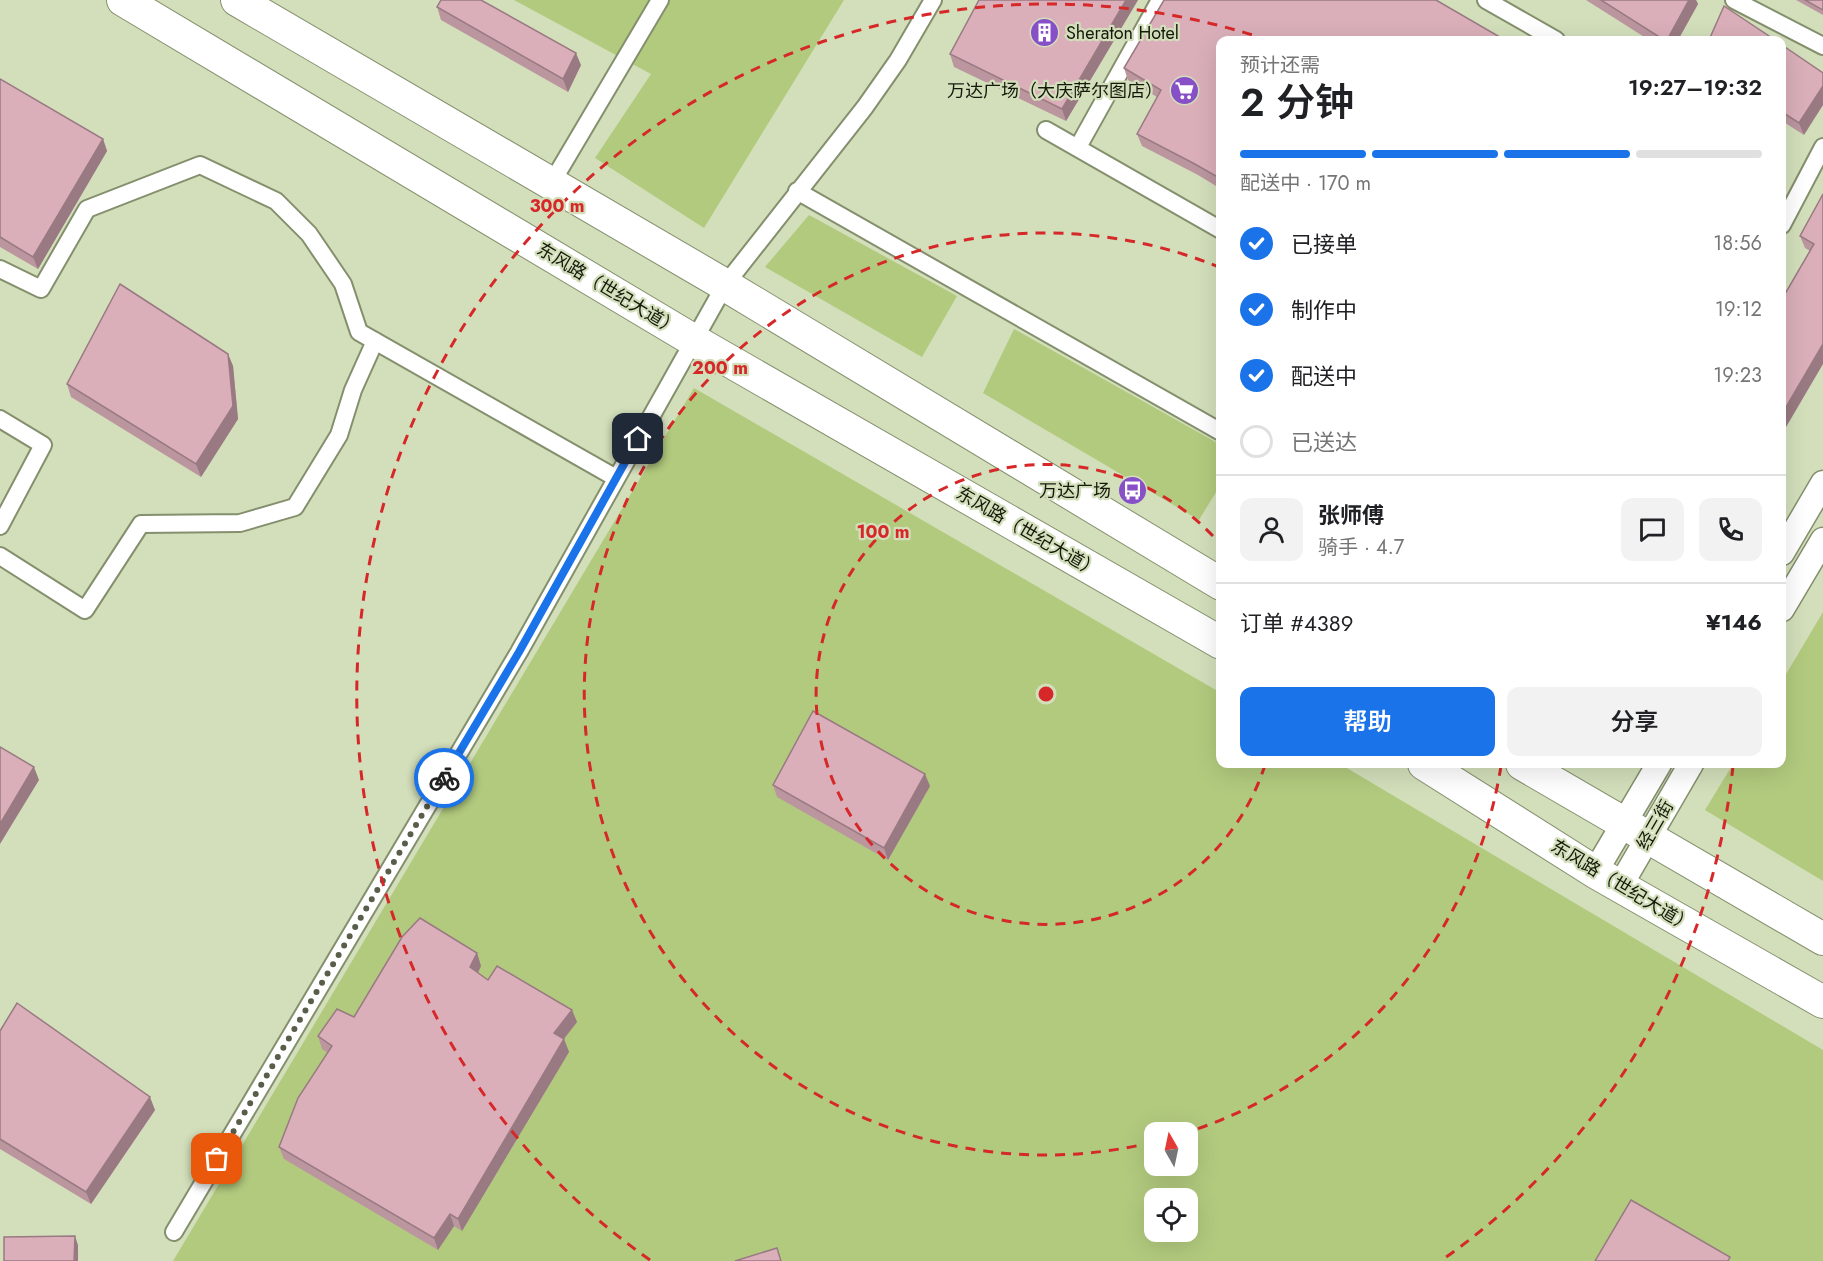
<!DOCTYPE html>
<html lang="zh">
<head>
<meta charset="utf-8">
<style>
  :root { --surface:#fff; --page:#f2f2f2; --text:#202124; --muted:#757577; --line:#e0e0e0; --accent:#1a73e8 }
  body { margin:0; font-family:Jost,"Noto Sans SC",sans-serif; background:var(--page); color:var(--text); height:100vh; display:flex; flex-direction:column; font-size:22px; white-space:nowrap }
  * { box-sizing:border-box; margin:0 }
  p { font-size:20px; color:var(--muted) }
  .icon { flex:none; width:33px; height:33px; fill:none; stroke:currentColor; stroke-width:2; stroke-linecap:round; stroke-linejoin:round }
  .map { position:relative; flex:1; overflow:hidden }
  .panel { position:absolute; left:1216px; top:36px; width:570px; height:732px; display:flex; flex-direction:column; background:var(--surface); border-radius:12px; box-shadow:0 6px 24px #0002 }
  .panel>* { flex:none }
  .needle { width:39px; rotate:351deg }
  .tools { position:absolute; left:1144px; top:1122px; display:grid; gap:12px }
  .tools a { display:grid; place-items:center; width:54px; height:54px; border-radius:12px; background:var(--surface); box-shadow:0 6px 24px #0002; font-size:30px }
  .pin { position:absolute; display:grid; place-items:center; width:51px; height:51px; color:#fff; margin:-26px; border-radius:12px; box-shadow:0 3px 9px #0006 }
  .courier { position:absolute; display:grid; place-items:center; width:60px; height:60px; margin:-30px; border:4px solid #1a73e8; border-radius:50%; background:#fff; color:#222; box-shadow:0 2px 8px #0007 }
  .headline em { font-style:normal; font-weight:600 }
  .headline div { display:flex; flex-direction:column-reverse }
  .headline { display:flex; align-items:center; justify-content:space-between; height:102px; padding:0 24px }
  h1 { font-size:39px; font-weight:600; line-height:45px }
  .bar { display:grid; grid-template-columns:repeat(4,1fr); gap:9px 6px; align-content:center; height:72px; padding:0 24px }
  .bar i { height:8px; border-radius:4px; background:var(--line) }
  .bar .active { background:var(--accent) }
  .bar p { grid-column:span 4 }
  .line { display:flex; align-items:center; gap:15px; padding:0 24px; border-top:2px solid var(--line) }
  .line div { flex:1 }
  .round { display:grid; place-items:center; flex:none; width:63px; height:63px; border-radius:12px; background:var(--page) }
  ol { padding:0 24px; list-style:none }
  li { display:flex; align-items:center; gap:18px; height:66px }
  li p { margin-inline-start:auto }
  li .icon { padding:6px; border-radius:50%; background:var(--accent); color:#fff; stroke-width:4 }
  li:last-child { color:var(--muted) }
  li i { width:33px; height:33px; border:3px solid var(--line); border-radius:50% }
  .primary-button { display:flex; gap:12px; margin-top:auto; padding:12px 24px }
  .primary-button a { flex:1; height:69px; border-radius:12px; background:var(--accent); color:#fff; font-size:24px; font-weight:600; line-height:69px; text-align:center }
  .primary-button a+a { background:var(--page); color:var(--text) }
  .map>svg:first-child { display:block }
</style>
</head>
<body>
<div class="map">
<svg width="1823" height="1261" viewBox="0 0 1823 1261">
  <rect width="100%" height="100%" fill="#d3dfbb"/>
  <g fill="#b2ca7e" fill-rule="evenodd">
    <path d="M514,0H844L704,228L595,158L651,74Z"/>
    <path d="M809,215L957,296L922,357L765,267Z"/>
    <path d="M1014,329L1221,445V484L1199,520L983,393Z"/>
    <path d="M694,388L1221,693V764H1340L1823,1050V1261H173ZM1155,1132H1188V1166H1155ZM1155,1198H1188V1232H1155Z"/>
    <path d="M1823,612V881L1705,810L1733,764H1782V681Z"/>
  </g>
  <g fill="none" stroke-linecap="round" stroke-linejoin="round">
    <defs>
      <g id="street">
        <path d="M1486,0L1556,40"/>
        <path d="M1734,0L1823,46"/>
        <path d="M1046,130L1221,230"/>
        <path d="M1078,147L1160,0"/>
        <path d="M551,184L660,0"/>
        <path d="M797,191L1221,432"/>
        <path d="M1782,225L1823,147"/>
        <path d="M0,269L41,289L87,209L200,165L276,201L309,234L343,284L359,332L616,478"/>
        <path d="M0,419L43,445L0,526"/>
        <path d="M0,556L85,610L141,524L240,523L295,507L339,435L353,390L375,341"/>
        <path d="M174,1232L519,652L725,285L865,107L898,60L933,0"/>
      </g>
      <g id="secondary">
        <path d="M1782,553L1823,483"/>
        <path d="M1782,609L1823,540"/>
        <path d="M1595,872L1659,764"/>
        <path d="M1620,886L1691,764"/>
      </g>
      <g id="highway">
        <path d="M123,0L693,340L1221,643"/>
        <path d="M237,0L725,285L1221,584"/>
        <path d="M1424,764L1595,872L1823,1002"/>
        <path d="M1522,764L1823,939"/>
      </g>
    </defs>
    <use href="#street" stroke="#848f6d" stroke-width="20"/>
    <use href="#secondary" stroke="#848f6d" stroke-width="27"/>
    <use href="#highway" stroke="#848f6d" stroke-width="34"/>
    <use href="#street" stroke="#fff" stroke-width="16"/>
    <use href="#secondary" stroke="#fff" stroke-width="24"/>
    <use href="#highway" stroke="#fff" stroke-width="32"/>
  </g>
  <g fill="#bb969f">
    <path d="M1138,0L1066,121L954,67L950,54Z"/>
    <path d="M1586,0H1696L1698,4L1678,40H1649Z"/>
    <path d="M1796,0H1823V15Z"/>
    <path d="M437,7L581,65L568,92L441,20Z"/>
    <path d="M1221,40V189L1198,175L1142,146L1137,134L1157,97L1128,80L1124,68Z"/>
    <path d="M1782,45L1804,135L1782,121Z"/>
    <path d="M0,79L103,139L107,151L38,269L0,247Z"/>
    <path d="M1823,194L1782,434L1810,251L1805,248L1800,236Z"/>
    <path d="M228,354L233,366L238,419L201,477L71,397L67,384Z"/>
    <path d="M773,785L930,786L888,860L777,797Z"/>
    <path d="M477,953L481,966L478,973L488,980L572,1010L577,1022L564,1039L569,1052L462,1231L454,1226L438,1250L284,1159L279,1147L328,1053L322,1049L318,1036L354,1017Z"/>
    <path d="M0,1031L155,1110L91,1204L0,1149Z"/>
  </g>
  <g fill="#997a82">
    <path d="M1126,0H1138L1066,121L1062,109Z"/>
    <path d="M1689,0H1696L1698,4L1678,40H1667Z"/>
    <path d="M576,53L581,65L568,92L563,79Z"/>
    <path d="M1823,86V105L1804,135L1799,123Z"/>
    <path d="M103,139L107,151L38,269L33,257Z"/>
    <path d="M1823,344V364L1782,434V414Z"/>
    <path d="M228,354L233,366L238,419L201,477L196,464Z"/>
    <path d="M34,767L39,780L0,844V824Z"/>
    <path d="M925,774L930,786L888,860L884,848Z"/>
    <path d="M477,953L481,966L475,979L470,967Z"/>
    <path d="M572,1010L577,1022L559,1045L554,1033Z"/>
    <path d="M564,1039L569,1052L462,1231L458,1219Z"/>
    <path d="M150,1097L155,1110L91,1204L86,1192Z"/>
    <path d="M450,1214L454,1226L438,1250L434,1238Z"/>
    <path d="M75,1236L78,1245V1261H74Z"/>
  </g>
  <g fill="#daafb9" stroke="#997a82" stroke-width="1.5">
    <path d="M441,0H481L576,53L563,79L437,7Z"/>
    <path d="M979,0H1126L1062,109L950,54Z"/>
    <path d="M1164,0H1436L1505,40H1221V179L1193,163L1137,134L1161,90L1124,68Z"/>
    <path d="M1601,0H1689L1667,40H1664Z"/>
    <path d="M1805,0H1823V10Z"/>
    <path d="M1724,6L1775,40H1709Z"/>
    <path d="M1782,45L1823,73V86L1799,123L1782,112Z"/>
    <path d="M0,79L103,139L33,257L0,237Z"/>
    <path d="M1823,194V344L1782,414V299L1814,244L1800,236Z"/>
    <path d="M120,284L228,354L233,406L196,464L67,384Z"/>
    <path d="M813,711L925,774L884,848L773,785Z"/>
    <path d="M0,747L34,767L0,824Z"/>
    <path d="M420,918L477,953L470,967L488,980L497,966L572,1010L554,1033L564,1039L458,1219L450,1214L434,1238L279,1147L298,1098L332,1046L318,1036L337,1009L354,1017L402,937Z"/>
    <path d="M17,1003L150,1097L86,1192L0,1139V1031Z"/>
    <path d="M1631,1200L1730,1257L1728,1261H1595Z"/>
    <path d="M75,1236L74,1261H4V1237Z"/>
    <path d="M777,1248L781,1261H735Z"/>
  </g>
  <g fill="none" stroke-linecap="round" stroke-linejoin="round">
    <path stroke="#585e49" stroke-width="6" stroke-dasharray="0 10.8" d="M217,1159L444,778"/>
    <path stroke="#1a73e8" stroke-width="8" d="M444,778L519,652L638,439"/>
  </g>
  <g fill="none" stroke="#d62828" stroke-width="3" stroke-dasharray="10 8">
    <path d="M1265 765A230 230 0 1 1 1221 545"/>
    <path d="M1501 766A461 461 0 0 1 1188 1132M1154 1142A461 461 0 1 1 1219 267"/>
    <path d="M1733 766A691 691 0 0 1 1442 1260M650 1260A691 691 0 0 1 1265 39"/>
  </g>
  <defs>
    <symbol id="building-disc" viewBox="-11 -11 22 22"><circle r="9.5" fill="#8850c7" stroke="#d3dfbb"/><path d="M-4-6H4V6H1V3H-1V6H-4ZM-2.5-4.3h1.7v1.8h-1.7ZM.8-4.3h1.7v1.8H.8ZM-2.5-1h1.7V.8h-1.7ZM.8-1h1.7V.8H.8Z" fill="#fff"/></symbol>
    <symbol id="supermarket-disc" viewBox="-11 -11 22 22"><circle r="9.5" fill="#8850c7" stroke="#d3dfbb"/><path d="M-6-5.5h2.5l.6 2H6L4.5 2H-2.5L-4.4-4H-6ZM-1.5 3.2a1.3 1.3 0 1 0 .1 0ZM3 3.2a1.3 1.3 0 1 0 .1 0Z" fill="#fff"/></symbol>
    <symbol id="bus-disc" viewBox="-11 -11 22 22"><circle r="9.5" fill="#8850c7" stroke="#d3dfbb"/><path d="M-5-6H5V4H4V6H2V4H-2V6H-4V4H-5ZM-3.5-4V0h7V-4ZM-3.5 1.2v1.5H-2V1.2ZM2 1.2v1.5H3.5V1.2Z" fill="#fff"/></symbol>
  </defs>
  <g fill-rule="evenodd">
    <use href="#building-disc" x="1028" y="16" width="33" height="33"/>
    <use href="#supermarket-disc" x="1168" y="74" width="33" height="33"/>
    <use href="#bus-disc" x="1116" y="474" width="33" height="33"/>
  </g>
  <g text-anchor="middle" stroke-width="4.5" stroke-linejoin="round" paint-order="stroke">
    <g font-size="18" fill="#15190b" stroke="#d3dfbb" text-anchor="end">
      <text x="1066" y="39" text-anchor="start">Sheraton Hotel</text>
      <text x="1163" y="97">万达广场（大庆萨尔图店）</text>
      <text x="1111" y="497">万达广场</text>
    </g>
    <g font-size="18" fill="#15190b" stroke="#d3dfbb">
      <text transform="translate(608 289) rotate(31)" y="6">东风路（世纪大道）</text>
      <text transform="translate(1028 532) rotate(30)" y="6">东风路（世纪大道）</text>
      <text transform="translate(1655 825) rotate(-60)" y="6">经三街</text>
      <text transform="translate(1622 886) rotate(31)" y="6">东风路（世纪大道）</text>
    </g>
  </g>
  <circle cx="1046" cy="694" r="9" fill="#d62828" stroke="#d3dfbb" stroke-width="3"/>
  <g font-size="18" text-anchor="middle" font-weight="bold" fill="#d62828" stroke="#d3dfbb" stroke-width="4.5" stroke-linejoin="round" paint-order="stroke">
    <text x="557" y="212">300 m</text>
    <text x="720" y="374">200 m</text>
    <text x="883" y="538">100 m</text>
  </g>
</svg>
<div class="tools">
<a><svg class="needle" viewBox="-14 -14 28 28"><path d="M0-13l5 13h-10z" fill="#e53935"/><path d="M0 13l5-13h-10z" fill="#757577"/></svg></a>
<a><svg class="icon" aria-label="locate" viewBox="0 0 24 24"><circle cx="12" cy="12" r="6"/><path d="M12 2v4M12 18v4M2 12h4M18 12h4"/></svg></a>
</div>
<div class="pin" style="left:217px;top:1159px;background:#ea580c"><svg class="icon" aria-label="bag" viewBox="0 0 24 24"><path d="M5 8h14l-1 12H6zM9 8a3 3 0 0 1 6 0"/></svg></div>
<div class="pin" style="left:638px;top:439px;background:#1f2937"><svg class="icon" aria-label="home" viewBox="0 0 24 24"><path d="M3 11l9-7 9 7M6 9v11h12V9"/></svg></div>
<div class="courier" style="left:444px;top:778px"><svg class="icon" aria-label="bike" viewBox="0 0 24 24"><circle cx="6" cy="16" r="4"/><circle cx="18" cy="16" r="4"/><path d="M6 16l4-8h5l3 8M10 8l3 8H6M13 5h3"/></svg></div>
<section class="panel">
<div class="headline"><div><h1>2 分钟</h1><p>预计还需</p></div><em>19:27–19:32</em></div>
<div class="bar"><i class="active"></i><i class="active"></i><i class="active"></i><i></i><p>配送中 · 170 m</p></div>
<ol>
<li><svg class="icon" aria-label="check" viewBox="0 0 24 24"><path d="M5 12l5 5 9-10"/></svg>已接单<p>18:56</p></li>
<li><svg class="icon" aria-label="check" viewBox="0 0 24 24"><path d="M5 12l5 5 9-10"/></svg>制作中<p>19:12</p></li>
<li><svg class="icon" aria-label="check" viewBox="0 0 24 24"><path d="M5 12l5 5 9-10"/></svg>配送中<p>19:23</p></li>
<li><i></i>已送达</li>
</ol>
<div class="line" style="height:108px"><a class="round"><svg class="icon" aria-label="person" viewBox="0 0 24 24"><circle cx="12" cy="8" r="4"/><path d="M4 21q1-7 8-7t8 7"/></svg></a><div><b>张师傅</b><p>骑手 · 4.7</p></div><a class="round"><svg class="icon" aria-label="chat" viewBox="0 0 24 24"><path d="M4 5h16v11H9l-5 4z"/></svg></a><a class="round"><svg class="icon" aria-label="phone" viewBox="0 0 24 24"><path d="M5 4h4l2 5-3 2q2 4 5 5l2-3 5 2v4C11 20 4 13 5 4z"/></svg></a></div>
<div class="line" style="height:78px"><div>订单 #4389</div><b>¥146</b></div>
<div class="primary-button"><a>帮助</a><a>分享</a></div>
</section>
</div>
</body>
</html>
